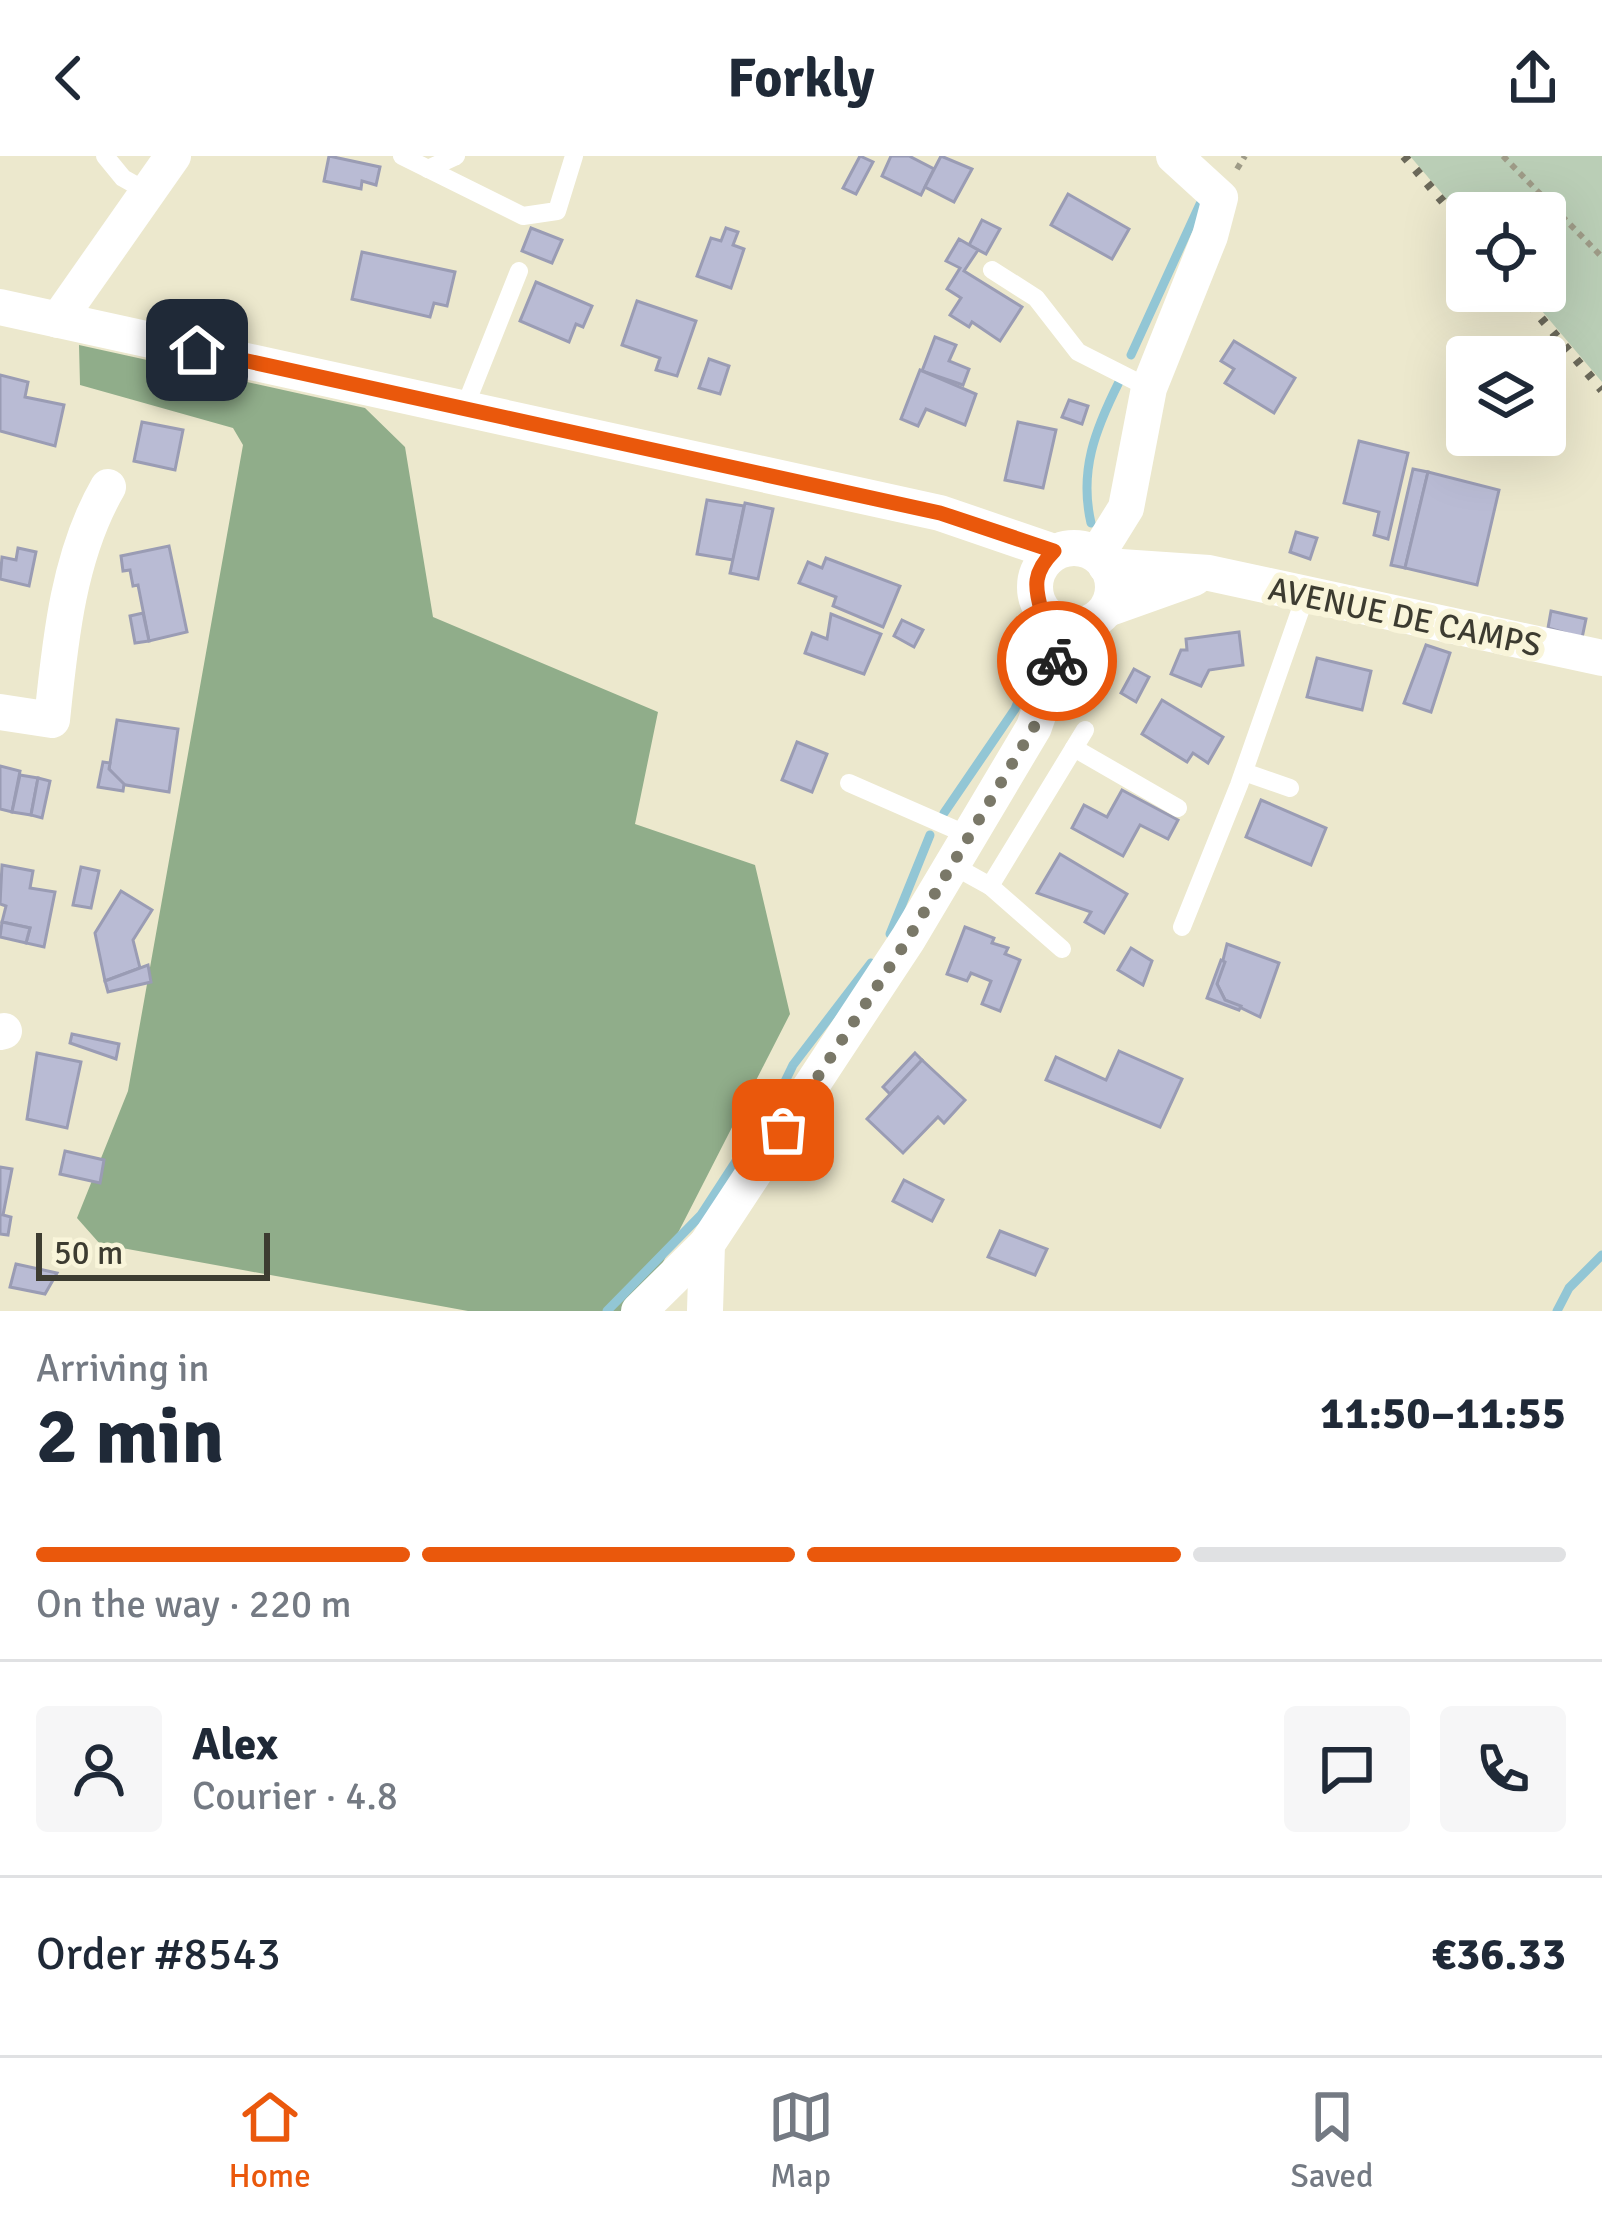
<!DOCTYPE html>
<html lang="en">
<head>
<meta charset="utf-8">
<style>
  :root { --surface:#fff; --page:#f6f6f7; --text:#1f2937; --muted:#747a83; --line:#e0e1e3; --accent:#ea580c }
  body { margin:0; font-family:Signika,sans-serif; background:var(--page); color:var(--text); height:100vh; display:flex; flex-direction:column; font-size:45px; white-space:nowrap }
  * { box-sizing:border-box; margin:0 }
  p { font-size:39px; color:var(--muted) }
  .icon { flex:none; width:66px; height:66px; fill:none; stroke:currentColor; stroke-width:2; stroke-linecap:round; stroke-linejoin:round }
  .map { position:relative; height:1155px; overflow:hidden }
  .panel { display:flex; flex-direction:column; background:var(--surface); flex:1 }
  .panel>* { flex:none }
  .tools { position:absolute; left:1446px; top:36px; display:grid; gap:24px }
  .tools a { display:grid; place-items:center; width:120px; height:120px; border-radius:12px; background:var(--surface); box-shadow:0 12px 48px #0002; font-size:60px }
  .scale { position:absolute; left:36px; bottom:30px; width:234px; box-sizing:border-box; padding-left:12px; border:6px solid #3d3c31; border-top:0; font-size:33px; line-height:42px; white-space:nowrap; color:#3d3c31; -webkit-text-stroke:9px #f9f5da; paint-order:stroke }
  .pin { position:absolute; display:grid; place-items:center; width:102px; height:102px; color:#fff; margin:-51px; border-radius:24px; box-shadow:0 6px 18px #0006 }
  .courier { position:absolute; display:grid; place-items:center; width:120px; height:120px; margin:-60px; border:9px solid #ea580c; border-radius:50%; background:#fff; color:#222; box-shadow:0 3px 15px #0007 }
  .head em { font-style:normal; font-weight:800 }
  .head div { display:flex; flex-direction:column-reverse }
  .head { display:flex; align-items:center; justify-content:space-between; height:204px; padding:0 36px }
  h1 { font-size:78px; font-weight:800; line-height:90px }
  .bar { display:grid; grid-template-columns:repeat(4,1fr); gap:18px 12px; align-content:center; height:144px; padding:0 36px }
  .bar i { height:15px; border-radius:9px; background:var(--line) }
  .bar .active { background:var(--accent) }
  .bar p { grid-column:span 4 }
  .line { display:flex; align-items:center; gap:30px; padding:0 36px; border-top:3px solid var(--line) }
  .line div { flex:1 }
  .round { display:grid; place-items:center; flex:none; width:126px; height:126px; border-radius:12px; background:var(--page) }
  header { display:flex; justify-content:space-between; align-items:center; height:156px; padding:0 36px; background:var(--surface); font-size:54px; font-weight:800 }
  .tab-bar { display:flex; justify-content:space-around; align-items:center; height:168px; border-top:3px solid var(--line); background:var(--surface); font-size:33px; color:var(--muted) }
  .tab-bar a { display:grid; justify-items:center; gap:6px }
  .tab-bar .active { color:var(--accent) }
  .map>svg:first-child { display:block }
</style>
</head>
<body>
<header><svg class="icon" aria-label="back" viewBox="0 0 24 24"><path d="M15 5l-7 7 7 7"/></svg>Forkly<svg class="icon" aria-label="share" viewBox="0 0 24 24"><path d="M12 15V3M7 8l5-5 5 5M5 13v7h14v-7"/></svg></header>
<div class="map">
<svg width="1602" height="1155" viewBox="0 0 1602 1155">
  <rect width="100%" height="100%" fill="#ece8cd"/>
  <path fill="#baceb6" d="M1410,0H1602V226L1525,135H1545V57H1467V67Z"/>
  <path fill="#90ad8a" d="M79,189L365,252L405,291L433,461L658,556L635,668L755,709L790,858L638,1155H468L100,1088L77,1062L128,935L243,289L233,272L80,229Z"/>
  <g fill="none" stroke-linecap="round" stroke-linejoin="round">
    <g stroke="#92c6d5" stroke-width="9">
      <path d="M1131,199L1200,48"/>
      <path d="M1091,367C1079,315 1095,274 1119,226"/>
      <path d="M944,657L1015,553L1038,497"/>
      <path d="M890,778L930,679"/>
      <path d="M607,1155L701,1059L777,942L793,909L871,807"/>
      <path d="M1557,1155L1569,1132L1602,1099"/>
    </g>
  </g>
  <g fill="#b9bbd4" stroke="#9a9cb4" stroke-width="3">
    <path d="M329,0L380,11L376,29L362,25L361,33L324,25Z"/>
    <path d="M860,0L873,6L856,38L843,32Z"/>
    <path d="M891,0H909L934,13L921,39L882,20Z"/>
    <path d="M941,0L972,13L954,46L925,31Z"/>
    <path d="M1068,38L1129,73L1112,103L1051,69Z"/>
    <path d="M982,64L1000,73L986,98L969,89Z"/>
    <path d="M531,72L562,84L552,107L522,95Z"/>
    <path d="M726,72L738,76L733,89L744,93L731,132L697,120L711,82L721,85Z"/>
    <path d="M959,83L978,94L964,115L1022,151L1000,185L972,166L969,171L950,159L961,142L947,133L960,112L946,105Z"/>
    <path d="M362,96L455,116L447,150L434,147L430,161L352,143Z"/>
    <path d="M536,126L592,150L583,171L576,168L569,186L520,165Z"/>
    <path d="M637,145L696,165L677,220L656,214L660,202L622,189Z"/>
    <path d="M935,181L956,189L949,205L969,213L963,229L922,215Z"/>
    <path d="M1234,185L1295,222L1274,257L1225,227L1234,213L1221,205Z"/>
    <path d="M709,203L729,210L720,238L699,232Z"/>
    <path d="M920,214L976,238L965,269L926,253L918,270L901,263Z"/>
    <path d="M0,219L28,226L25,241L64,249L55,290L0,275Z"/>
    <path d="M1069,244L1088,250L1082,268L1062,261Z"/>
    <path d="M142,266L183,274L175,314L134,305Z"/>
    <path d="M1018,266L1056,274L1043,332L1005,324Z"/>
    <path d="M1359,285L1408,297L1388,383L1374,379L1379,356L1344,347Z"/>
    <path d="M1413,313L1428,316L1405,412L1391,409Z"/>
    <path d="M1428,316L1499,334L1477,429L1405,412Z"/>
    <path d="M707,344L744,350L733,404L697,398Z"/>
    <path d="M745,347L773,353L758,423L730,417Z"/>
    <path d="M1296,376L1317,382L1310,403L1290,396Z"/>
    <path d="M169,390L187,476L149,485L138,429L133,430L130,414L123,415L121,400Z"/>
    <path d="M18,392L36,396L29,430L0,423L2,401L16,404Z"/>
    <path d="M826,402L900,430L883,471L833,450L836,441L799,427L808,406L822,412Z"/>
    <path d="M1551,455L1586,463L1582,482L1548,472Z"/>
    <path d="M143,457L149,485L135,487L130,460Z"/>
    <path d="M831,458L881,478L864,518L805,497L812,477L827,483Z"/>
    <path d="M902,464L923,474L914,491L894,480Z"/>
    <path d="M1239,476L1243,509L1209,514L1201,530L1171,518L1181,494H1187L1186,483Z"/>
    <path d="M1426,489L1450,497L1431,556L1404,547Z"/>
    <path d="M1317,502L1371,515L1362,554L1307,541Z"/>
    <path d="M1134,513L1149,521L1136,546L1121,537Z"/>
    <path d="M1162,544L1223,581L1208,607L1193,597L1187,606L1142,578Z"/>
    <path d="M117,564L178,573L169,636L120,628L109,613Z"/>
    <path d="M797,586L827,598L812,636L782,624Z"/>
    <path d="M103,606L110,607L109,613L124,628L123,635L98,631Z"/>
    <path d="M0,610L20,615L12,656L0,653Z"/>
    <path d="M20,619L38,622L31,659L12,656Z"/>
    <path d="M38,622L50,625L42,662L31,659Z"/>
    <path d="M1122,634L1178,664L1168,683L1140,669L1123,700L1072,672L1084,649L1107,661Z"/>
    <path d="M1261,644L1326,672L1311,709L1246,681Z"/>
    <path d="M1060,698L1127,738L1104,777L1085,766L1091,756L1037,737Z"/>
    <path d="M2,709L33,715L30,732L55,736L44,791L26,787L30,772L2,766L6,750L0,748Z"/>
    <path d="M81,711L99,715L91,752L73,749Z"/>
    <path d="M121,735L152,754L133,784L140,812L105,825L95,777Z"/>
    <path d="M2,766L30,772L26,787L0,781Z"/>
    <path d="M965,771L994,782L992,787L1008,792L1005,798L1020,804L1000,855L982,848L991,825L971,817L967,825L947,818Z"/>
    <path d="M1227,788L1279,807L1260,861L1225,844L1217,828Z"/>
    <path d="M1131,792L1152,805L1143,829L1118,814Z"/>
    <path d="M1221,804L1225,806L1217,828L1225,844L1241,850L1239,854L1207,842Z"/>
    <path d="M148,809L151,826L108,836L105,825Z"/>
    <path d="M72,878L119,888L116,903L70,887Z"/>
    <path d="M1119,895L1182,923L1160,971L1046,924L1056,901L1106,924Z"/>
    <path d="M37,897L81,906L67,972L27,963Z"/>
    <path d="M915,897L922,904L890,938L883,931Z"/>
    <path d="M922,904L965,944L944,967L938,961L903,997L867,963Z"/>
    <path d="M65,995L104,1004L100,1027L60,1018Z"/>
    <path d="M0,1011L12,1013L3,1059L11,1061L8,1079L0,1078Z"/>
    <path d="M904,1024L943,1044L932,1065L893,1045Z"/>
    <path d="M1000,1075L1047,1093L1035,1119L988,1101Z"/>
    <path d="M16,1108L57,1117L45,1138L10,1131Z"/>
  </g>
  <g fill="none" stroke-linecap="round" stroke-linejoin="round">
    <g stroke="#9e9b87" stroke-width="6" stroke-dasharray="6 6" stroke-linecap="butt">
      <path d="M1503,0L1602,101"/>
      <path d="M1237,13L1245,0"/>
    </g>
    <g stroke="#fff" stroke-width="18">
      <path d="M105,0L123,22L148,36"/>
      <path d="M402,0L523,60L557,55L574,0"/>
      <path d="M428,13L456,0"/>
      <path d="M992,114L1036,142L1078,196L1149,232"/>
      <path d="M464,253L519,115"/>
      <path d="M1074,592L1178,652"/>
      <path d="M1244,616L1290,632"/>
      <path d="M849,627L970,680"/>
      <path d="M952,709L990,730L1085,574"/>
      <path d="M990,730L1062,793"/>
      <path d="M1182,771L1239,629L1306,438"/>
    </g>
    <g stroke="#fff" stroke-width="36">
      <path d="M0,151L940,357L1054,396"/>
      <path d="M58,164L173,0"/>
      <circle cx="1074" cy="431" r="39"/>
      <path d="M1098,397L1126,352L1149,232L1210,80L1220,42L1174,0"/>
      <path d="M1106,410L1209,417L1602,502"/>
      <path d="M1107,453L1194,422"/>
      <path d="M0,556L52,564C60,486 68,400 108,331"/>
      <path d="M0,876L4,875"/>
      <path d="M639,1155L707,1088"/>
      <path d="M705,1155L707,1088L908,783L1034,571L1068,472"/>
    </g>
    <g stroke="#6b695a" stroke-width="9" stroke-dasharray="6 12" stroke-linecap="butt">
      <path d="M1404,0L1467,74"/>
      <path d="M1518,135L1602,234"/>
    </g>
  </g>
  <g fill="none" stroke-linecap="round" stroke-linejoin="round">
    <path stroke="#7a7868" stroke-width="12" stroke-dasharray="0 21.6" d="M783,974L908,783L1034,571L1057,505"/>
    <path stroke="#ea580c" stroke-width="15" d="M197,194L940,357L1054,395C1033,416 1034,430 1042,457L1068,472L1057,505"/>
  </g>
  <g text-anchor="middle" stroke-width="12" stroke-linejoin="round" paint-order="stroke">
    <g font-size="33" fill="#3d3c31" stroke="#f9f5da">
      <text transform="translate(1405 460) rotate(12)" y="12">AVENUE DE CAMPS</text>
    </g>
  </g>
</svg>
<div class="tools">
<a><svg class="icon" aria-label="locate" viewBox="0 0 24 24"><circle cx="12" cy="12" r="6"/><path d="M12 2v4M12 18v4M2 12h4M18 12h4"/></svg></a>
<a><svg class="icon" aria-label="layers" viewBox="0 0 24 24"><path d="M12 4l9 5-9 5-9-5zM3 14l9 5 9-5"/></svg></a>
</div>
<div class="scale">50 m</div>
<div class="pin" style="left:783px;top:974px;background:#ea580c"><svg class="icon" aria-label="bag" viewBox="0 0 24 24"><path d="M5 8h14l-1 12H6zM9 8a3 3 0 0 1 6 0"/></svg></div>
<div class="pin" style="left:197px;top:194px;background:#1f2937"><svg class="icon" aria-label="home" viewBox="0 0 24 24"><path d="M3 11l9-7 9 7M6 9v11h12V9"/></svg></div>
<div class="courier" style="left:1057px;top:505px"><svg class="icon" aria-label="bike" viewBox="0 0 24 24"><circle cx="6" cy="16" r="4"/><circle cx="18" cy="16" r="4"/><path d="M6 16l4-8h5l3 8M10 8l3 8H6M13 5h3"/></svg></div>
</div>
<section class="panel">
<div class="head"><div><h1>2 min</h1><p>Arriving in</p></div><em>11:50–11:55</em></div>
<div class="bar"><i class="active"></i><i class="active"></i><i class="active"></i><i></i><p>On the way · 220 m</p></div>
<div class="line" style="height:216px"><a class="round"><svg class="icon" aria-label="person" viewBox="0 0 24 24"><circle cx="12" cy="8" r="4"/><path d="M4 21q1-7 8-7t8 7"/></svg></a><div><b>Alex</b><p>Courier · 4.8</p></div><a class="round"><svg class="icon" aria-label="chat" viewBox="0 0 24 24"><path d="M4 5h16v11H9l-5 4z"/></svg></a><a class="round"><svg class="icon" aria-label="phone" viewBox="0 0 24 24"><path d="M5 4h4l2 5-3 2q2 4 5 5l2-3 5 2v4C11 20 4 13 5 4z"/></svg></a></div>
<div class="line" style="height:156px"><div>Order #8543</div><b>€36.33</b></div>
</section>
<nav class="tab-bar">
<a class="active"><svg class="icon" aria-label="home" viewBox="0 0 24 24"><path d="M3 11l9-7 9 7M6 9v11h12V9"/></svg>Home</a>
<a><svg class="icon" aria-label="map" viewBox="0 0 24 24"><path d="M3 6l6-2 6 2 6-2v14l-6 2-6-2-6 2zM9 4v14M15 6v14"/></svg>Map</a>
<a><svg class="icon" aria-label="saved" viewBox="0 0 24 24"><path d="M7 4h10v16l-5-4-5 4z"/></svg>Saved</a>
</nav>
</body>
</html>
